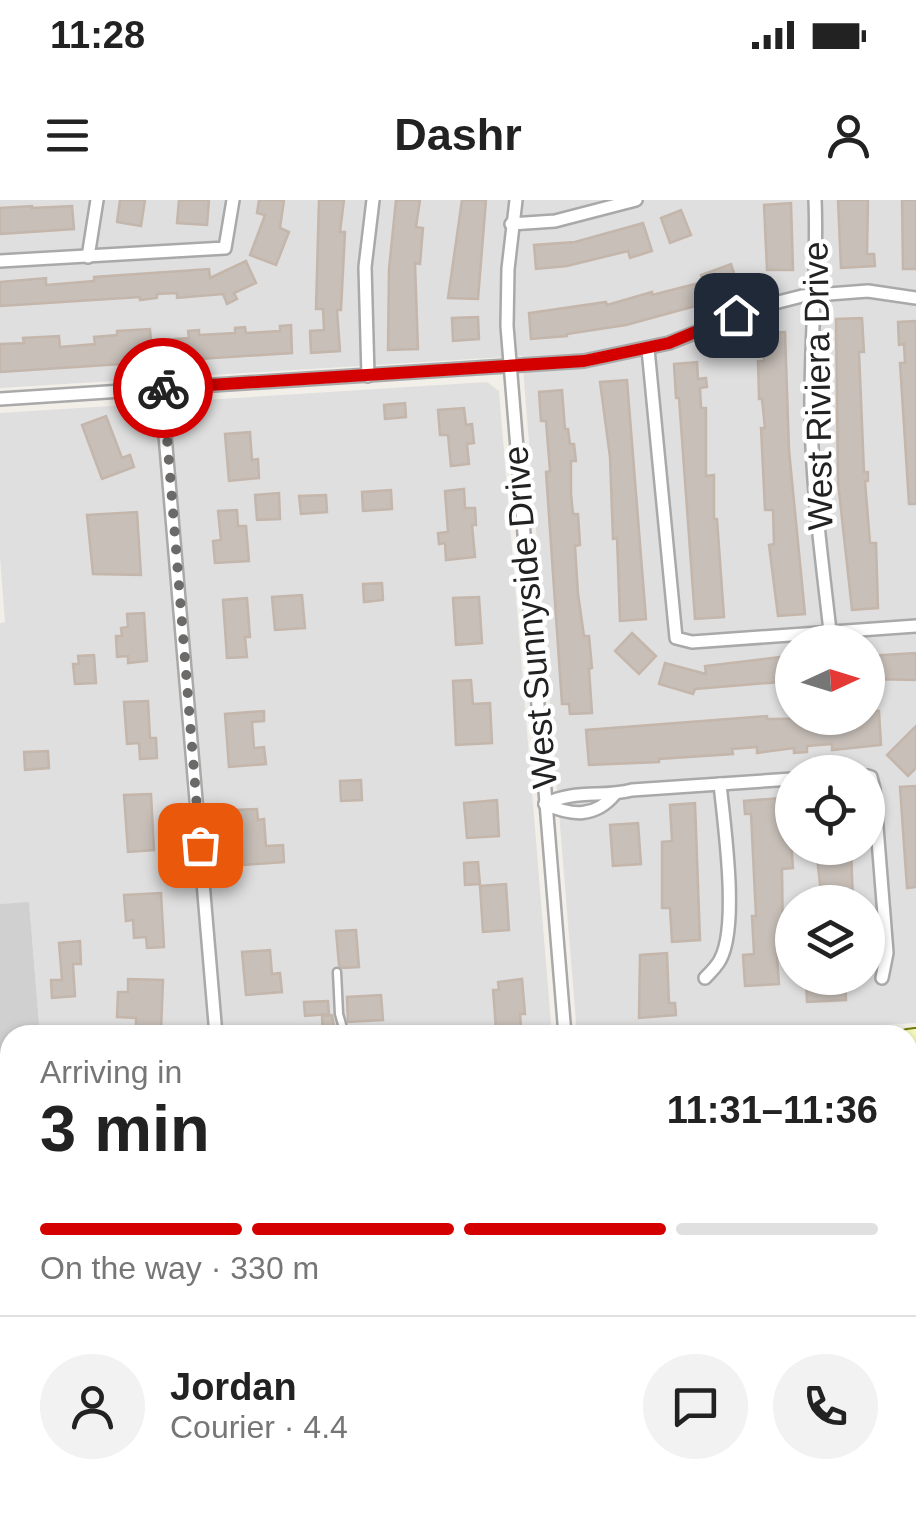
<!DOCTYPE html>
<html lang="en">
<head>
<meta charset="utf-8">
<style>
  :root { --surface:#fff; --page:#f2f2f2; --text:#222; --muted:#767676; --line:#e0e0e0; --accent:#d40000 }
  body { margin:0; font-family:Helvetica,sans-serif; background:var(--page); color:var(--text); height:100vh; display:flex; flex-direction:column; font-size:38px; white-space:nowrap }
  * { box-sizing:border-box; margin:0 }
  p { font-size:32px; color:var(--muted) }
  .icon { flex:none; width:55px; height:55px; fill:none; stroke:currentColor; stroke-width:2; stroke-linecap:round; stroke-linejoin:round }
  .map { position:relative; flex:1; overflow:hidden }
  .sheet { position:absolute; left:0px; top:825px; width:918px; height:492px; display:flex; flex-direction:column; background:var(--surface); border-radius:30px 30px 0 0; box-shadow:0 2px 8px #0004 }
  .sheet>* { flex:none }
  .needle { width:65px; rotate:86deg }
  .buttons { position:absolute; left:775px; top:425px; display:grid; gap:20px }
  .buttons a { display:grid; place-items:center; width:110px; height:110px; border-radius:50%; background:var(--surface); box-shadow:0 2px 8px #0004; font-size:50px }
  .pin { position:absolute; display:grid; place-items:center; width:85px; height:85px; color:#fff; margin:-42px; border-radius:20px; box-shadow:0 5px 15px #0006 }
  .courier { position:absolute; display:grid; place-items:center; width:100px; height:100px; margin:-50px; border:8px solid #d40000; border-radius:50%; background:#fff; color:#222; box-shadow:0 2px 12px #0007 }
  .overview em { font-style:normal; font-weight:700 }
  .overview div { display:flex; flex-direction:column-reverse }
  .overview { display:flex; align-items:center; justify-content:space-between; height:170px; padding:0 40px }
  h1 { font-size:65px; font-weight:700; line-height:75px }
  .bar { display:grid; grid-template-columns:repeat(4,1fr); gap:15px 10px; align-content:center; height:120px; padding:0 40px }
  .bar i { height:12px; border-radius:8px; background:var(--line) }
  .bar .on { background:var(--accent) }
  .bar p { grid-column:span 4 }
  .line { display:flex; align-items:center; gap:25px; padding:0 40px; border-top:2px solid var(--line) }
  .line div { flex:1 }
  .round { display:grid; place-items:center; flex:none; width:105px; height:105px; border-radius:52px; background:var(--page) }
  .status { display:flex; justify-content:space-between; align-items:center; height:70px; padding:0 50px; background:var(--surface); direction:ltr }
  .status svg { height:28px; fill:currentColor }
  header { display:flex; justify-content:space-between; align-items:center; height:130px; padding:0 40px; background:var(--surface); font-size:45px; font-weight:700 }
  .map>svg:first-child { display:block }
</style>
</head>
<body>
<div class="status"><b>11:28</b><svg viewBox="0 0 49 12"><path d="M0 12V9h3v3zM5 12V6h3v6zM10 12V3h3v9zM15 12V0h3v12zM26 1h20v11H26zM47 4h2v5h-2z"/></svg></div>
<header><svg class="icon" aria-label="menu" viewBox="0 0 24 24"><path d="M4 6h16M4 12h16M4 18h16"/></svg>Dashr<svg class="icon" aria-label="person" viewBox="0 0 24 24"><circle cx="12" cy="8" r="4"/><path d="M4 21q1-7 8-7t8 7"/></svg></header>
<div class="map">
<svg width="916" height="1317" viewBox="0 0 916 1317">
  <rect width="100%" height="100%" fill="#f2efe9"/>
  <g fill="#e0dfdf" fill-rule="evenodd">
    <path d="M0,0H916V823L725,835H577L522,156L0,188ZM792,442H868V518H792ZM792,572H868V648H792ZM792,702H868V778H792Z"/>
    <path d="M487,182L499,191L552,835H40L29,703L0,704V423L5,422L0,357V213Z"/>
    <path d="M908,860H916V1317H609V1308H908Z"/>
    <path d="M10,920V1308H583V1317H0V921Z"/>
  </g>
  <path fill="#d0d0d0" d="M29,702L40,835H10V881L0,882V704Z"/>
  <g fill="#c7bfb8" stroke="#c4b6ab" stroke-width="2.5">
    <path d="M120,0H145L141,26L117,22Z"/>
    <path d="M179,0H209L207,25L177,23Z"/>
    <path d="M259,0H284L280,28L289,32L276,65L250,55L265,15L257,13Z"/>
    <path d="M319,0H344L340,32H345L341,110H337L340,151L311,153L310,131L324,130L323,109H316Z"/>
    <path d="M396,0H420L416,27L423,28L420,64L415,63L418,149L388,150L389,69Z"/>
    <path d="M462,0H486L478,99L448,98Z"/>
    <path d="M838,0H868L867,54H874L875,66L841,68Z"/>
    <path d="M902,0H916V69H903Z"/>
    <path d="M791,3L793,70H767L764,5Z"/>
    <path d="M32,6V8L72,6L74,29L0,34V8Z"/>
    <path d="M681,10L691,35L670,43L661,18Z"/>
    <path d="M643,23L652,51L630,58L628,51L567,66L536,69L534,45L575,42Z"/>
    <path d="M246,61L256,83L234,93L237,99L227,104L223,94L177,98V93L157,94V98L140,100V97L0,106V82L46,78V85L94,81V77L209,69L210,78Z"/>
    <path d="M731,64L739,89L699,105L626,125L567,134V136L531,139L529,113L606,102L607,105L652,92V95L703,82L701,75Z"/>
    <path d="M478,117L479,139L453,141L452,118Z"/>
    <path d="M862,118L864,152H859L864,272H868V281H865L870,343H876L878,408L852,410L838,282L836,119Z"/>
    <path d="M916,121V304H909L900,163H905L904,144L899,145L898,122Z"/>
    <path d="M291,125L292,153L0,172V144L24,143L23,138L59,136L60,147L95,144L94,137L117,135V131L150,129L151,141L189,138L188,131L199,130V135L235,133V128L245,127L246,133L280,131V126Z"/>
    <path d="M785,132L789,250L805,414L778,416L769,345L774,344L773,310H765L761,228H765L762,199H759L758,161H764L762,133Z"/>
    <path d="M697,162L698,179L706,178L707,187L700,188L701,208H706V276L714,275V319H717L724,417L695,419L679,198H676L674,164Z"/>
    <path d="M627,180L646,419L620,421L617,338L613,339L610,257L600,182Z"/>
    <path d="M562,190L565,229H568L570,244H574L576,261H571V294L573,314H578L580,345L575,346L578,394L584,436H589L592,468L589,469L592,513L570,514L569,504H562L546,272L550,271L546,221H541L539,192Z"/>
    <path d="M405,203L406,217L385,219L384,205Z"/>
    <path d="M464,208L466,225L472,224L474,243L467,244L469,264L451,266L448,235H440L438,210Z"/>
    <path d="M106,216L122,258L130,255L134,267L102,279L82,225Z"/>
    <path d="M250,232L252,260L258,259L259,278L229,281L225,234Z"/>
    <path d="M464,289L465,308H475L476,325H472L475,357L446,360L445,343L439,344L438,333L448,332L445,291Z"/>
    <path d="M391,290L392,309L363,311L362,292Z"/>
    <path d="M279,293L280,319L257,320L255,295Z"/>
    <path d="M326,295L327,312L301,314L299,296Z"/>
    <path d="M237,310L238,326H246L249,361L215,363L213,341L221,340L218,311Z"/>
    <path d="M137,312L141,375L93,374L87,315Z"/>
    <path d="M382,383L383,400L364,402L363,384Z"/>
    <path d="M302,395L305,428L275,430L272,397Z"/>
    <path d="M479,397L482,443L456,445L453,398Z"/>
    <path d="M247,398L250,437H245L247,457L227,458L223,400Z"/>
    <path d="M144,413L147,461L128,463V456L117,457L116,436H122L121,428L128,427L127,414Z"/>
    <path d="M632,433L656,456L639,474L615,451Z"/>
    <path d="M916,453V480L868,479V456Z"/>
    <path d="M94,455L96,483L75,484L73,464H79L78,456Z"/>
    <path d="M780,457L792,458V481L695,489L693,494L659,484L665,463L706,474L705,466Z"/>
    <path d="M471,480L473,504L490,503L492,543L456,545L453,481Z"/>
    <path d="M148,501L150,538H156L157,558L140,559L139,543L127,544L124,502Z"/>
    <path d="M264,511V521L252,522L254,548L264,547L266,564L229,567L225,514Z"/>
    <path d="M868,511H879L881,545L832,550V544L807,546V552L794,553V548L757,553V547L732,549L733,554L659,559V562L589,565L586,530L767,516V519L868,518Z"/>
    <path d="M916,526V568L908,576L887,555Z"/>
    <path d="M48,551L49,568L25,570L24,552Z"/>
    <path d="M361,580L362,600L341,601L340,581Z"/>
    <path d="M916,586V687L907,688L900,587Z"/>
    <path d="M151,594L154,650L128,652L124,595Z"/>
    <path d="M781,598L784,640H791L793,668L782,669L783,742H776L779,784L745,786L743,755L754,754L752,716H756L751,614H745L744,601Z"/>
    <path d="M497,600L499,636L467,638L464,603Z"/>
    <path d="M695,603L700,740L672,742L670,708H662V642L672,641L670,605Z"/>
    <path d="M257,609L258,620L264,619L266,646L283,645L284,662L244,665L242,634L237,635L235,610Z"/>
    <path d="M638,623L641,664L613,666L610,625Z"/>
    <path d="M816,648H851L853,702H822Z"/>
    <path d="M478,662L480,684L465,685L464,663Z"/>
    <path d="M506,684L509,730L483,732L480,686Z"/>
    <path d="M161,693L164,747L147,748L146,737L134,738L133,720L126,721L124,695Z"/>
    <path d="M356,730L359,767L342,768L339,765L336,731Z"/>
    <path d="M80,741L81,764H73L75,796L52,798L51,780H62L59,743Z"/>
    <path d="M270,750L272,774L280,773L282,792L246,795L242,752Z"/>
    <path d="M667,753L669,803H675L676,815L639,818L640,755Z"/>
    <path d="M806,778H845L846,800L807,802Z"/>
    <path d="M128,779L163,780L161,831L136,830V818L117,817L118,792H128Z"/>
    <path d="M522,779L525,814H520L521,827L496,829L493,790H499L498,782Z"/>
    <path d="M381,795L383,820L348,822L347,797Z"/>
    <path d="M328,801L329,814L305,816L304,802Z"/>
    <path d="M332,815L335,833L323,834L322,816Z"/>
    <path d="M10,956V980H0V957Z"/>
    <path d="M7,1018L9,1051L0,1052V1019Z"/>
    <path d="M10,1224V1258H3L0,1225Z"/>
    <path d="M10,1285V1308H15L16,1316L0,1317V1286Z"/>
    <rect x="733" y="1308" width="21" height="9"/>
    <path d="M827,1308H868V1314L828,1317Z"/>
  </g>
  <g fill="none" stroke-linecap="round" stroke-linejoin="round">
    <defs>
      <path id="service" d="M337,772L339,814L345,835"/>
      <g id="minor">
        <path d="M516,0L508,69L507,126L565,835"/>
        <path d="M815,0C818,72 810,144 811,216C812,288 822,360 830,431"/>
        <path d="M511,24L555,21L636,0"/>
        <path d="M88,57L97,0"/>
        <path d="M0,61L225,48L233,0"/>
        <path d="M648,149L676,438L692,442L916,426"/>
        <path d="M368,176L365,67L373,0"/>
        <path d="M161,188L216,835"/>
        <path d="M0,199L584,161L669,143L763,106L802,96L868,91L916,98"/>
        <path d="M868,576L871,577L874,589L887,753L882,778"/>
        <path d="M545,604C575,589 602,598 632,590L792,579"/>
        <path d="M545,604C572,616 595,618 615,594"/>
        <path d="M705,778C710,773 717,766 720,760C739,726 724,624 720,584"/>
        <path d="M0,1003L10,1002"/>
        <path d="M908,1026H916"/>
        <path d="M0,1136L10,1135"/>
        <path d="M0,1268L10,1267"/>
        <path d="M52,1308V1315"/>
        <path d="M195,1308L196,1317"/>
        <path d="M329,1308L330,1317"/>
        <path d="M461,1308L462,1317"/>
        <path d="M597,1308L598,1317"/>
        <path d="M788,1308V1317"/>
      </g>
      <g id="secondary">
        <path d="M908,839L916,838"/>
        <path d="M0,888H10"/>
        <path d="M0,909L10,908"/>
      </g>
    </defs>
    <use href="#service" stroke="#a9a9a9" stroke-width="11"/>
    <use href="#minor" stroke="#a9a9a9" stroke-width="16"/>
    <use href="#secondary" stroke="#707d05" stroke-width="22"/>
    <use href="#service" stroke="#fff" stroke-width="6"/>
    <use href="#minor" stroke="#fff" stroke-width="11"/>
    <use href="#secondary" stroke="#f7fabf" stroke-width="18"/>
  </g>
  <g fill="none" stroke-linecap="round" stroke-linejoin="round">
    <path stroke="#6b6a68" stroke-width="10" stroke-dasharray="0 18" d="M163,188L200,645"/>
    <path stroke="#d40000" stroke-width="12" d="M163,188L584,161L669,143L736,115"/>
  </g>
  <g text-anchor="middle" stroke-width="9" stroke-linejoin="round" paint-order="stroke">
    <g font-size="35" fill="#222" stroke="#fff">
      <text transform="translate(818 186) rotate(-91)" y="12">West Riviera Drive</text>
      <text transform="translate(530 417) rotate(-95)" y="12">West Sunnyside Drive</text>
    </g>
  </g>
</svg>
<div class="buttons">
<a><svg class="needle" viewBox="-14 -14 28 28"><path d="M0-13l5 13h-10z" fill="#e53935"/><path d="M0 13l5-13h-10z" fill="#767676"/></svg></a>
<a><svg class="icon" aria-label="locate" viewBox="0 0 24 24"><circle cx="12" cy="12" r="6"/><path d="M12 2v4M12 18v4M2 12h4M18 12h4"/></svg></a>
<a><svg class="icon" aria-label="layers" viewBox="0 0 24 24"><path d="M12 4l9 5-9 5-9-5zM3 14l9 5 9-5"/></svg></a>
</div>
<div class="pin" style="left:200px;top:645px;background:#ea580c"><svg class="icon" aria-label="bag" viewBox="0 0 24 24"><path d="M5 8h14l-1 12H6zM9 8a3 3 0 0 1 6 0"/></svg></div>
<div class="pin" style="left:736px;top:115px;background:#1f2937"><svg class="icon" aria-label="home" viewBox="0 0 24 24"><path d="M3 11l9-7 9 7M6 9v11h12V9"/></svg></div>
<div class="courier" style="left:163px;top:188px"><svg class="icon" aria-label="bike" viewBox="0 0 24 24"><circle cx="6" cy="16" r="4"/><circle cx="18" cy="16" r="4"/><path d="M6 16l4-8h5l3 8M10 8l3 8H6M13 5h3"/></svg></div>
<section class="sheet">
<div class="overview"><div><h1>3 min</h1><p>Arriving in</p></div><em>11:31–11:36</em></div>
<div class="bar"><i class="on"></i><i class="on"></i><i class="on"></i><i></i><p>On the way · 330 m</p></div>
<div class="line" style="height:180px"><a class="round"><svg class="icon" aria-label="person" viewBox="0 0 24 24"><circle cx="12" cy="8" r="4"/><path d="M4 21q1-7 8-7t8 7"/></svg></a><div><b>Jordan</b><p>Courier · 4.4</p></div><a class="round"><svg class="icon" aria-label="chat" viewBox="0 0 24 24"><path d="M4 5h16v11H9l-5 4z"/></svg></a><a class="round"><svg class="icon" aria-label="phone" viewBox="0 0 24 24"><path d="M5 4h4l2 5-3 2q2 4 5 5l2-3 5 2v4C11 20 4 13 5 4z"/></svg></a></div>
</section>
</div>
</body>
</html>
